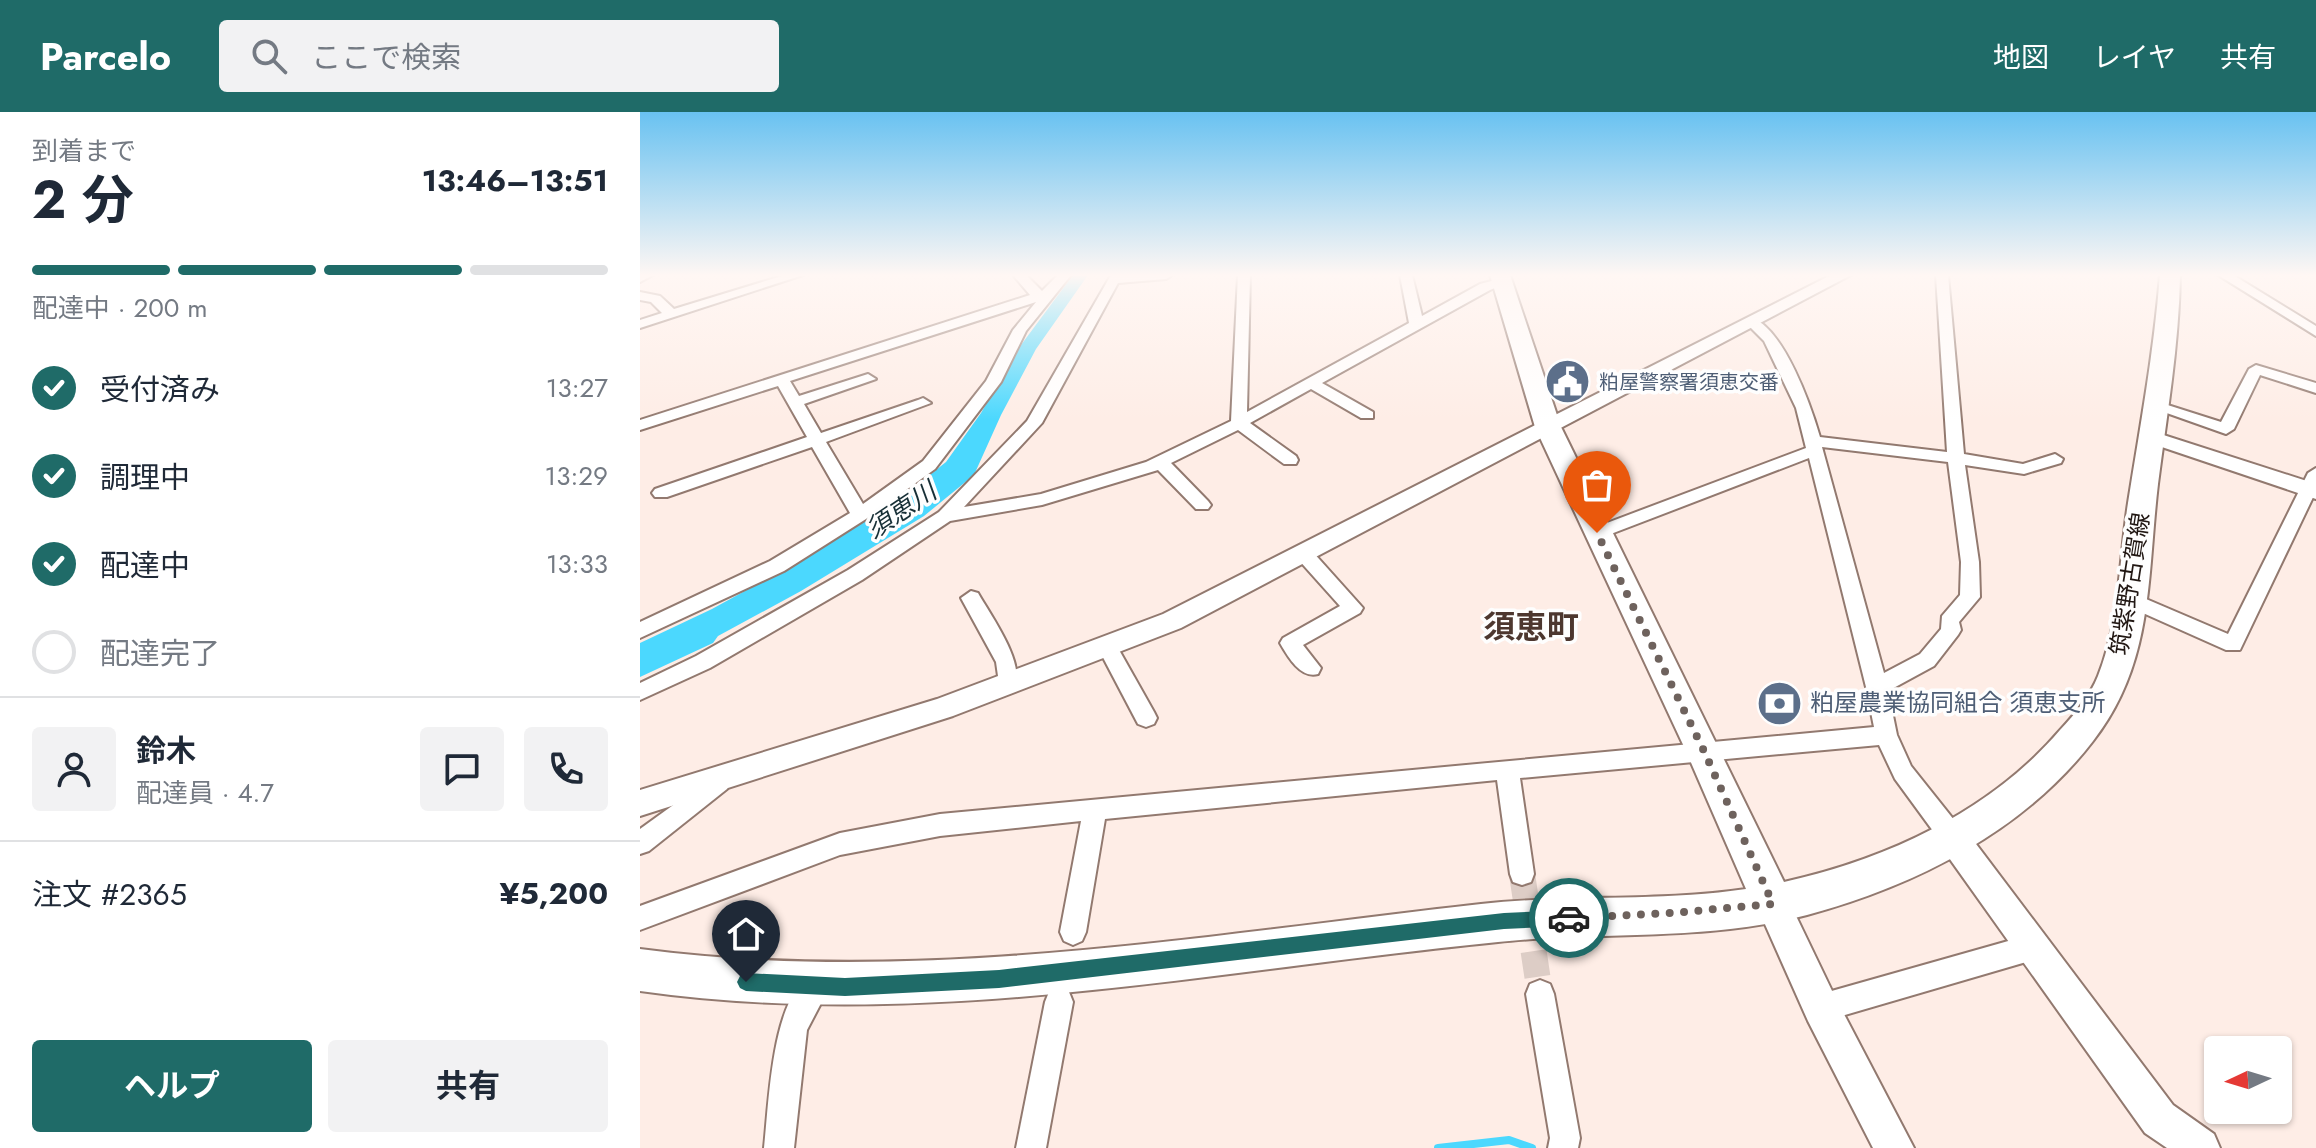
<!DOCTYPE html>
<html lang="ja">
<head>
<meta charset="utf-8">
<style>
  :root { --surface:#fff; --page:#f2f2f3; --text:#1f2937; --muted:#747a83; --line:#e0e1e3; --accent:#1f6b68 }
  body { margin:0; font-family:Jost,"Noto Sans JP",sans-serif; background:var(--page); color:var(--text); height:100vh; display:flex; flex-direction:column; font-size:30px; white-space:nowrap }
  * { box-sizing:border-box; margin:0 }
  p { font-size:26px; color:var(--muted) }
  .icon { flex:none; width:44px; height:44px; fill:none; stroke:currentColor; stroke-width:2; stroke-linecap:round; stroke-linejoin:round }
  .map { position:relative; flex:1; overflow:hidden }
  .side { display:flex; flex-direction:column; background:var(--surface); width:640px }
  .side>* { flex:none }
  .needle { width:52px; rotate:266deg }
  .buttons { position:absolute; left:1564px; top:924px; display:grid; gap:16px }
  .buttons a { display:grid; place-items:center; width:88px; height:88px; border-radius:8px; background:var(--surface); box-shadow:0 2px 6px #0004; font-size:40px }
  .pin { position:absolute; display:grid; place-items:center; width:68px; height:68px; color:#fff; margin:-82px -34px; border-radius:50% 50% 50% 0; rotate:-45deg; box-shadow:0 0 8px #0007 }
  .pin .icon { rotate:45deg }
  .courier { position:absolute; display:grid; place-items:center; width:80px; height:80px; margin:-40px; border:6px solid #1f6b68; border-radius:50%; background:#fff; color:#222; box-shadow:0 2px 10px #0007 }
  .head em { font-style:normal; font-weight:700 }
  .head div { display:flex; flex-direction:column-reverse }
  .head { display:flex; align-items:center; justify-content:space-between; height:136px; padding:0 32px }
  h1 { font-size:52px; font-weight:700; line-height:60px }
  .bar { display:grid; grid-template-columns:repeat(4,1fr); gap:12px 8px; align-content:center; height:96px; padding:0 32px }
  .bar i { height:10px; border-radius:6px; background:var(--line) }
  .bar .selected { background:var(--accent) }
  .bar p { grid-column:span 4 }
  .line { display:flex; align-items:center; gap:20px; padding:0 32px; border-top:2px solid var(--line) }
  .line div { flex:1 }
  .round { display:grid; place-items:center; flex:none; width:84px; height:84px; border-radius:8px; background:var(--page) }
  ol { padding:0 32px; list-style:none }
  li { display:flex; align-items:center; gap:24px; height:88px }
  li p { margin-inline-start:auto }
  li .icon { padding:8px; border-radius:50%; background:var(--accent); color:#fff; stroke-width:4 }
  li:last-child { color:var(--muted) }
  li i { width:44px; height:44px; border:4px solid var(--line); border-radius:50% }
  .cta { display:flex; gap:16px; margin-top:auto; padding:16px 32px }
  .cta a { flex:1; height:92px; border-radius:8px; background:var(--accent); color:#fff; font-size:32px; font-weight:700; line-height:92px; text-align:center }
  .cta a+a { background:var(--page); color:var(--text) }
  header { display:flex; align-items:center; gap:48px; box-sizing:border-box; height:112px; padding:0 40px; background:var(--accent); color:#fff }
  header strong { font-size:38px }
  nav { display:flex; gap:44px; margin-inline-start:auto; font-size:28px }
  .search { width:560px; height:72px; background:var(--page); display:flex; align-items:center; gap:20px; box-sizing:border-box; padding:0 28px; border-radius:8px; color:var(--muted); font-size:30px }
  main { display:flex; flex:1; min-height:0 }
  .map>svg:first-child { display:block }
</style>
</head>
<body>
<header>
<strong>Parcelo</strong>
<div class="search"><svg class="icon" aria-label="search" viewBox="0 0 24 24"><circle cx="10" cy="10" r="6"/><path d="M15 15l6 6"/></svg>ここで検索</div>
<nav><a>地図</a><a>レイヤ</a><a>共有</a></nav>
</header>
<main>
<section class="side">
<div class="head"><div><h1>2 分</h1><p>到着まで</p></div><em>13:46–13:51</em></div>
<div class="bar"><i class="selected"></i><i class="selected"></i><i class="selected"></i><i></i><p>配達中 · 200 m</p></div>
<ol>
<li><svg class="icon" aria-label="check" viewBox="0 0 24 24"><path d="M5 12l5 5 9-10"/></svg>受付済み<p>13:27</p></li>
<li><svg class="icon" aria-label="check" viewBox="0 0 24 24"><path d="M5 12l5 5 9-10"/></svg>調理中<p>13:29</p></li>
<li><svg class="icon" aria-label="check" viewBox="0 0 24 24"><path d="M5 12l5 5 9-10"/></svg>配達中<p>13:33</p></li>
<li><i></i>配達完了</li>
</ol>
<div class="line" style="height:144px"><a class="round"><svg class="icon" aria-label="person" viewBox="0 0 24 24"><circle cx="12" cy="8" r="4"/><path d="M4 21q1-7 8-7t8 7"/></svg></a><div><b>鈴木</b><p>配達員 · 4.7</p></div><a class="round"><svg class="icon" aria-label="chat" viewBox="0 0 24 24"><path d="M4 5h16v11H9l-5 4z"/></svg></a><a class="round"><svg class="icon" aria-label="phone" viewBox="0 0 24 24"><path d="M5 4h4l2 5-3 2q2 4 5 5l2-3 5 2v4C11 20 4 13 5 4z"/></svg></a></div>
<div class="line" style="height:104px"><div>注文 #2365</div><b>¥5,200</b></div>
<div class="cta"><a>ヘルプ</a><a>共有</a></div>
</section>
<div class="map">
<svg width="1676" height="1036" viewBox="0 0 1676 1036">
  <rect width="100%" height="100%" fill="#feede6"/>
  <path fill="#4bd8fe" d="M433,163H448L396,237L361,303L334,363L284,404L161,479L78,524L73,531L0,565V531L72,497L143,458L261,386L306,350L341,301L378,237Z"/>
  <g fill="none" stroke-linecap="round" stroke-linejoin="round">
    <path stroke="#4bd8fe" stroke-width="8" d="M798,1036L869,1028L892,1036"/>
    <path stroke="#ddcdc6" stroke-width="26" stroke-dasharray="26 13" stroke-linecap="butt" d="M882,762L900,882"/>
    <defs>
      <g id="minor">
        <path d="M145,163H163L0,216V208L22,201L11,190L0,188V180L20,184L34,197Z"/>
        <path d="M373,163H386L402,179L418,163H431L386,219L361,270L295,357L226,407L144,459L0,526V510L130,449L210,401L172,335L27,385H15L12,381L15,377L167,325L138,274L0,318V308L390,183ZM396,190L373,218L346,269L283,349L223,392L186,330L291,291L283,286L278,288L181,321L164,292L236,267L228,262L159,284L150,269Z"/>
        <path d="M471,163H532L526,167L478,171L402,311L324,395L401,382L506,350L591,309L598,163H610L607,300L769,211L760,163H772L782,204L840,172L863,166L870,170L850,178L682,271L733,300V306H721L671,277L610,311L656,344L658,348L656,352H644L598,318L531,351L568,389L571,393L568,397H556L518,358L402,393L310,409L222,468L70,556L0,588V571L56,544L208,458L299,400L387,309Z"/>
        <path d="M1296,163H1308L1324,342L1383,352L1415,342L1423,347L1421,351L1384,362L1325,353L1339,450L1340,485L1319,510L1321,518L1318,523L1294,554L1248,579L1257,623L1271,654L1322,718L1325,726L1322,734L1313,737L1304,734L1255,667L1239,633L880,666L894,762L891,770L882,773L873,770L870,762L857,668L465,707L446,820L442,829L433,833L424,829L420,820L441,709L300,724L200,743L0,818V794L200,721L300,702L1234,615L1226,575L1169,346L963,425L957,427L948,421L951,417L1166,336L1156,296L1124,229L1105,210L1112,206C1144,217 1171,294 1180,325L1307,340ZM1182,335L1308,350L1321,450L1320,483L1302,504L1301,517L1280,542L1244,561Z"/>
        <path d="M1578,163H1593L1676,214V224Z"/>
        <path d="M1616,253L1676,271V281L1620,263L1594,317L1586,322L1507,294L1515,289L1581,310L1609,257Z"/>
        <path d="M1676,356V379L1600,538H1586L1485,493L1482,488L1485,483L1492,481L1588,522L1668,361Z"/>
        <path d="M664,436L671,438L723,496L720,501L663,533L681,556L678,562C661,567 648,545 640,531L643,526L700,494L657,446L655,442L657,438Z"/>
        <path d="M331,479L338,481C351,504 387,553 374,578L367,580L360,578L356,550L321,486Z"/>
        <path d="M467,526L474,529L514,600L517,606L514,612L506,615L498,612L457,534L460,529Z"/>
        <path d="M79,660L87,663L91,670L87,677L9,739L0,742V717Z"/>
        <path d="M1393,822L1402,826L1406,835L1402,844L1393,848L1181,910L1171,906L1167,896L1171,886L1181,882Z"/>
        <path d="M176,860L186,864L190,874L167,918L154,1036H124C129,993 131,879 176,860Z"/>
        <path d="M900,868L910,872L914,882L940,1026L938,1036H908L910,1026L886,882L890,872Z"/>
        <path d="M419,876L429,880L433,890L406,1036H376L405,890L409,880Z"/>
      </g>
      <g id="tertiary">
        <path d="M0,163H13L0,170Z"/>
        <path d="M1191,163H1211L541,516L313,604L0,704V678L297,587L523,502Z"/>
        <path d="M1511,319L1676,372V387L1504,329L1500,325Z"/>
        <path d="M1313,712L1324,716L1533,993L1574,1022L1580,1036H1527L1505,1021L1302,736L1297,726L1302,716Z"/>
        <path d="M1133,776L1145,781L1194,883L1274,1036H1233L1168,909L1116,792L1121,781Z"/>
      </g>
      <path id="primary" d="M850,163H870L921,315L1144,770C1247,747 1350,700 1420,618C1435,602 1450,584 1458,564C1480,509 1479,448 1488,391C1500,315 1514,240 1520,163H1540C1539,233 1527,302 1518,372C1507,465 1514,551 1453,629C1384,719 1275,774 1167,803C1066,830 961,819 858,830C573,858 287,920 0,879V837C278,874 564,823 841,792C929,782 1019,790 1106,777L1046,639L895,315Z"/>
    </defs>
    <use href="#minor" stroke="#92796f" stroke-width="4"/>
    <use href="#tertiary" stroke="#92796f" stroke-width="4"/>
    <use href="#primary" stroke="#92796f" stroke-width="4"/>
    <use href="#minor" fill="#fff" fill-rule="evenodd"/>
    <use href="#tertiary" fill="#fff" fill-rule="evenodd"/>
    <use href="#primary" fill="#fff" fill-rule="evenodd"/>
  </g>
  <linearGradient id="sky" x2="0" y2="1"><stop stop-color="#69c2f1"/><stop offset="0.53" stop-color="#fff7f4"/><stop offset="1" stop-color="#fff7f4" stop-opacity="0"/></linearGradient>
  <rect width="1676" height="308" fill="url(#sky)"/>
  <path fill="#1f6b68" d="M929,798L937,806L929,814L864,817L359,876L205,884L106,879L100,876L97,870L100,864L106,861L205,866L359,858L864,801Z"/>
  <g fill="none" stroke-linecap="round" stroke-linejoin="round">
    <path stroke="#6e625d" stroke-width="8" stroke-dasharray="0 14.4" d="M929,806L1032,801L1133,792L1064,639L957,421"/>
  </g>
  <defs>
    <symbol id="civic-disc" viewBox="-11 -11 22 22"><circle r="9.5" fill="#5c6f8a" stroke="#fefefe"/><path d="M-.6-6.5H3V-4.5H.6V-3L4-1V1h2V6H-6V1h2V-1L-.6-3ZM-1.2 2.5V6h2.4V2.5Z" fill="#fff"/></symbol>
    <symbol id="bank-disc" viewBox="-11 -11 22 22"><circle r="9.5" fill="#5c6f8a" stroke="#fefefe"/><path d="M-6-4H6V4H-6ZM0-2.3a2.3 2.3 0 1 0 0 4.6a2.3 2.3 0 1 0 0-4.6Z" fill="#fff"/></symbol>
  </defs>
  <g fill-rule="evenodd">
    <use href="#civic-disc" x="902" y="244" width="51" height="51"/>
    <use href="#bank-disc" x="1114" y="566" width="51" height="51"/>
  </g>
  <g text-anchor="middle" stroke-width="7" stroke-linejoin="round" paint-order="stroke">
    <g font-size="20" fill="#4e5e75" stroke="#fefefe" text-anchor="start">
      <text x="959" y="277">粕屋警察署須恵交番</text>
    </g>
    <g font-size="24" fill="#211713" stroke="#fefefe">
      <text transform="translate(1490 472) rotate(-81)" y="8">筑紫野古賀線</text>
    </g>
    <g font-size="24" fill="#4e5e75" stroke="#fefefe" text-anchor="start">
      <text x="1170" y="599">粕屋農業協同組合 須恵支所</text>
    </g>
    <g font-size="26" font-style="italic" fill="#172f36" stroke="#fefefe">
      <text transform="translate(261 398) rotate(-34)" y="9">須恵川</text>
    </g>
    <g font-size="32" font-weight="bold" fill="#4d372f" stroke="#fefefe">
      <text x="891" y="526">須恵町</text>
    </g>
  </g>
</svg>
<div class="buttons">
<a><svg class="needle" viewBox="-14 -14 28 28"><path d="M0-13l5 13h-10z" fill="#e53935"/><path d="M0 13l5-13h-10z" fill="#747a83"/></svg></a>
</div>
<div class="pin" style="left:957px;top:421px;background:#ea580c"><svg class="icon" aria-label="bag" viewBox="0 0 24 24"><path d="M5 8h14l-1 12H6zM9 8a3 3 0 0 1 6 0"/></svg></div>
<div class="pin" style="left:106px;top:870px;background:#1f2937"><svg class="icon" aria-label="home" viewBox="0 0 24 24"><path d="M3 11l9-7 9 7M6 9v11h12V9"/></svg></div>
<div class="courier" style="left:929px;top:806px"><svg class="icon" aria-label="car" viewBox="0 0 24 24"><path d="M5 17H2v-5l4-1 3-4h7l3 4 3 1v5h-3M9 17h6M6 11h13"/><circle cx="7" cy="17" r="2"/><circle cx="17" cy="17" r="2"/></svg></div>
</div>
</main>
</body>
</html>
